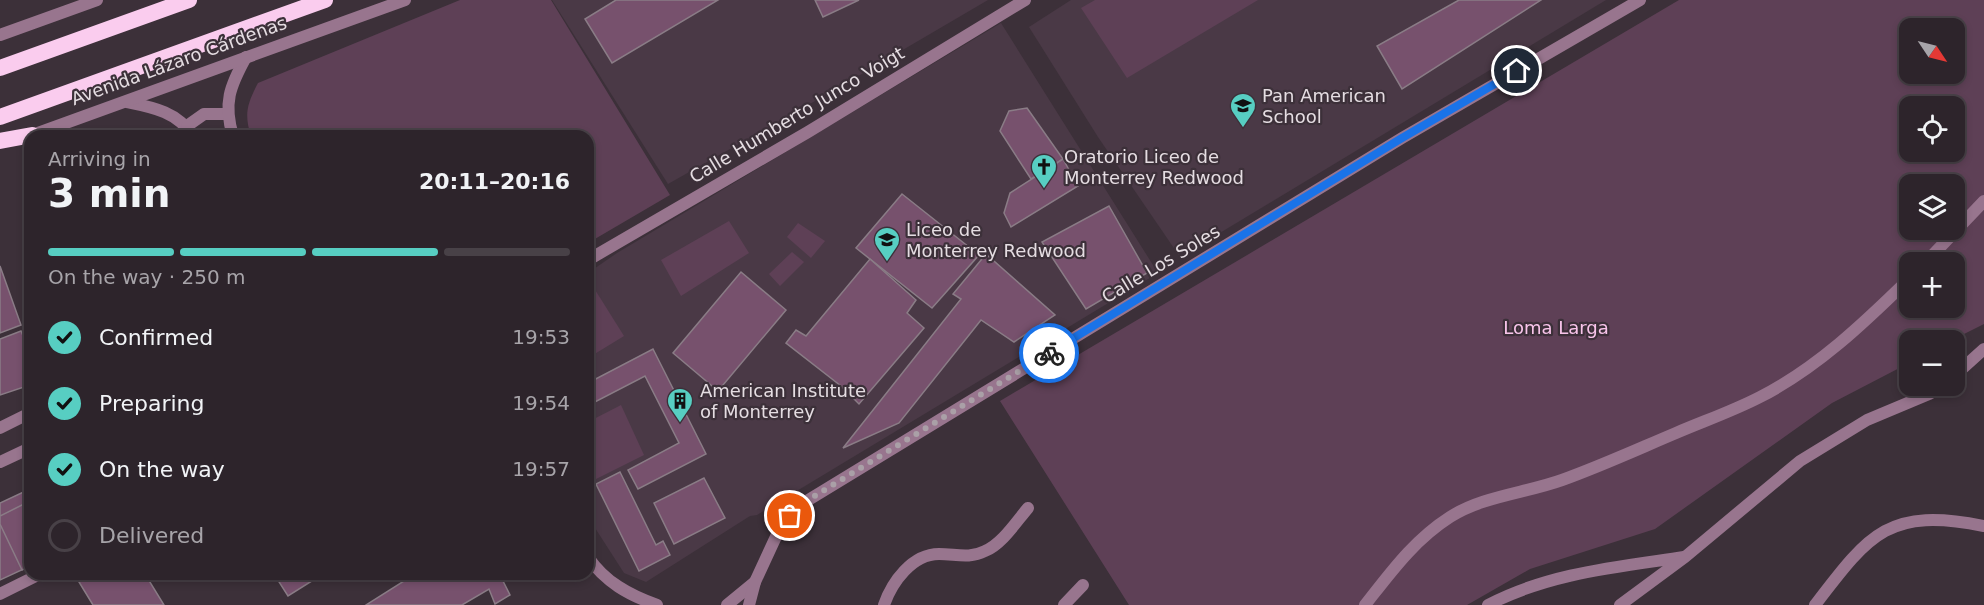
<!DOCTYPE html>
<html lang="en">
<head>
<meta charset="utf-8">
<style>
  :root { --surface:#2d242b; --page:#393037; --text:#f1f3f6; --muted:#a7a4a9; --line:#484147; --accent:#57cec2 }
  body { margin:0; font-family:"DejaVu Sans",sans-serif; background:var(--page); color:var(--text); height:100vh; display:flex; flex-direction:column; font-size:22px; white-space:nowrap }
  * { box-sizing:border-box; margin:0 }
  p { font-size:20px; color:var(--muted) }
  .icon { flex:none; width:33px; height:33px; fill:none; stroke:currentColor; stroke-width:2; stroke-linecap:round; stroke-linejoin:round }
  .map { position:relative; flex:1; overflow:hidden }
  .drawer { position:absolute; left:24px; top:130px; width:570px; height:450px; display:flex; flex-direction:column; background:var(--surface); border-radius:18px; box-shadow:0 3px 9px #0003,0 0 0 2px var(--line) }
  .drawer>* { flex:none }
  .needle { width:39px; rotate:125deg }
  .tools { position:absolute; left:1899px; top:18px; display:grid; gap:12px }
  .tools a { display:grid; place-items:center; width:66px; height:66px; border-radius:12px; background:var(--surface); box-shadow:0 3px 9px #0003,0 0 0 2px var(--line); font-size:30px }
  .pin { position:absolute; display:grid; place-items:center; width:51px; height:51px; color:#fff; margin:-26px; border:3px solid #fff; border-radius:50%; box-shadow:0 2px 6px #0007 }
  .courier { position:absolute; display:grid; place-items:center; width:60px; height:60px; margin:-30px; border:4px solid #1a73e8; border-radius:50%; background:#fff; color:#222; box-shadow:0 2px 8px #0007 }
  .summary em { font-style:normal; font-weight:700 }
  .summary div { display:flex; flex-direction:column-reverse }
  .summary { display:flex; align-items:center; justify-content:space-between; height:102px; padding:0 24px }
  h1 { font-size:39px; font-weight:700; line-height:45px }
  .bar { display:grid; grid-template-columns:repeat(4,1fr); gap:9px 6px; align-content:center; height:72px; padding:0 24px }
  .bar i { height:8px; border-radius:4px; background:var(--line) }
  .bar .current { background:var(--accent) }
  .bar p { grid-column:span 4 }
  ol { padding:0 24px; list-style:none }
  li { display:flex; align-items:center; gap:18px; height:66px }
  li p { margin-inline-start:auto }
  li .icon { padding:6px; border-radius:50%; background:var(--accent); color:#111; stroke-width:4 }
  li:last-child { color:var(--muted) }
  li i { width:33px; height:33px; border:3px solid var(--line); border-radius:50% }
  .map>svg:first-child { display:block }
</style>
</head>
<body>
<div class="map">
<svg width="1984" height="605" viewBox="0 0 1984 605">
  <rect width="100%" height="100%" fill="#3c3039"/>
  <g fill="#4a3946">
    <path d="M552,0H988L831,92L668,184Z"/>
    <path d="M1071,0H1606L1180,257L1098,137L1029,27Z"/>
    <path d="M1001,23L1158,273L757,515L750,516L646,582L624,573L588,517V273L617,253Z"/>
  </g>
  <g fill="#5e4056" fill-rule="evenodd">
    <path d="M460,0H551L670,195L588,243V136H251C244,114 247,104 258,83Z"/>
    <path d="M1095,0H1258L1127,78L1081,8Z"/>
    <path d="M1679,0H1984V324L1952,340H1910L1909,363L1832,403L1655,529L1530,569L1467,605H1129L1000,401ZM1910,28H1954V74H1910ZM1910,106H1954V152H1910ZM1910,184H1954V230H1910ZM1910,262H1954V308H1910Z"/>
    <path d="M729,221L749,253L681,296L661,260Z"/>
    <path d="M798,223L825,241L811,258L787,237Z"/>
    <path d="M792,252L804,262L780,286L769,274Z"/>
    <path d="M592,285L624,336L588,358V287Z"/>
    <path d="M621,405L644,455L588,483V422Z"/>
  </g>
  <g fill="#77516d" stroke="#8a7c86" stroke-width="1.5">
    <path d="M616,0H718L612,63L585,19Z"/>
    <path d="M815,0H859L823,17Z"/>
    <path d="M1459,0H1541L1402,89L1377,46Z"/>
    <path d="M1027,108L1063,159L1031,179L1000,131L1009,111Z"/>
    <path d="M1063,159L1078,186L1011,227L1004,213L1010,193Z"/>
    <path d="M902,194L979,255L932,308L856,248Z"/>
    <path d="M1109,206L1147,273L1086,309L1042,242Z"/>
    <path d="M986,254L1055,315L1014,342L981,320L899,423L843,448L961,299L953,294Z"/>
    <path d="M870,259L916,300L907,313L924,328L859,404L841,386L786,343L796,330L806,336Z"/>
    <path d="M0,266L21,325L0,333Z"/>
    <path d="M741,272L786,310L718,391L673,353Z"/>
    <path d="M21,331L30,353V385L0,395V339Z"/>
    <path d="M653,349L706,454L638,489L628,470L679,443L645,376L591,404L588,398V383Z"/>
    <path d="M620,472L656,545L663,541L670,555L639,571L596,484Z"/>
    <path d="M704,478L725,518L674,544L654,503Z"/>
    <path d="M30,489V566L0,580V503Z"/>
    <path d="M30,501V566L22,570L0,524V516Z"/>
    <path d="M94,574H145L164,605H93L79,582Z"/>
    <path d="M274,574H323L288,596Z"/>
    <path d="M415,574H507L501,577L510,595L495,604L489,589L462,605H366Z"/>
  </g>
  <g fill="none" stroke-linecap="round" stroke-linejoin="round">
    <g stroke="#98758e" stroke-width="12">
      <path d="M588,260L808,132L1025,0"/>
      <path d="M1926,262L1984,201"/>
      <path d="M1954,376L1984,349"/>
      <path d="M588,557C605,582 629,595 657,605"/>
      <path d="M0,594L40,574"/>
      <path d="M727,605L755,582"/>
      <path d="M749,605L755,582L780,528L800,505L1402,138L1640,0"/>
      <path d="M884,605C892,582 912,554 939,554C956,554 969,559 985,551C1002,544 1016,522 1028,508"/>
      <path d="M1064,605L1083,585"/>
      <path d="M1365,605C1391,572 1414,540 1450,517C1483,496 1526,493 1562,480C1601,466 1638,449 1676,433C1704,421 1733,411 1760,397C1817,368 1864,323 1910,278"/>
      <path d="M1488,605C1549,573 1617,567 1684,557"/>
      <path d="M1620,605L1685,557L1800,461L1867,420L1929,394L1943,386"/>
      <path d="M1815,605C1870,533 1889,507 1984,526"/>
    </g>
    <g stroke="#98758e" stroke-width="12">
      <path d="M0,35L97,0"/>
      <path d="M127,102C152,107 179,112 192,136"/>
      <path d="M187,126L204,114H228"/>
      <path d="M233,136C223,103 230,86 246,57"/>
      <path d="M27,137L405,0"/>
      <path d="M0,428L30,413"/>
      <path d="M0,462L30,448"/>
    </g>
    <g stroke="#faccee" stroke-width="16">
      <path d="M0,68L189,0"/>
      <path d="M0,117L325,0"/>
      <path d="M0,141L32,135"/>
    </g>
  </g>
  <g fill="none" stroke-linecap="round" stroke-linejoin="round">
    <path stroke="#aaa0a7" stroke-width="6" stroke-dasharray="0 10.8" d="M790,516L800,505L1049,353"/>
    <path stroke="#1a73e8" stroke-width="8" d="M1049,353L1402,138L1517,71"/>
  </g>
  <defs>
    <symbol id="school-pin" viewBox="-11 -11 22 30"><path d="M0 17L-7.5 6A9.5 9.5 0 1 1 7.5 6Z" fill="#57cec2" stroke="#3c3039"/><path d="M0-5L7-2L0 1L-7-2ZM-4 1L0 2.5L4 1V4Q0 6-4 4Z" fill="#111"/></symbol>
    <symbol id="church-pin" viewBox="-11 -11 22 30"><path d="M0 17L-7.5 6A9.5 9.5 0 1 1 7.5 6Z" fill="#57cec2" stroke="#3c3039"/><path d="M-1.2-6h2.4v3.5h3.3v2.4h-3.3V6h-2.4V-.1h-3.3v-2.4h3.3Z" fill="#111"/></symbol>
    <symbol id="university-pin" viewBox="-11 -11 22 30"><path d="M0 17L-7.5 6A9.5 9.5 0 1 1 7.5 6Z" fill="#57cec2" stroke="#3c3039"/><path d="M0-5L7-2L0 1L-7-2ZM-4 1L0 2.5L4 1V4Q0 6-4 4Z" fill="#111"/></symbol>
    <symbol id="building-pin" viewBox="-11 -11 22 30"><path d="M0 17L-7.5 6A9.5 9.5 0 1 1 7.5 6Z" fill="#57cec2" stroke="#3c3039"/><path d="M-4-6H4V6H1V3H-1V6H-4ZM-2.5-4.3h1.7v1.8h-1.7ZM.8-4.3h1.7v1.8H.8ZM-2.5-1h1.7V.8h-1.7ZM.8-1h1.7V.8H.8Z" fill="#111"/></symbol>
  </defs>
  <g fill-rule="evenodd">
    <use href="#school-pin" x="1228" y="91" width="30" height="40"/>
    <use href="#church-pin" x="1029" y="152" width="30" height="40"/>
    <use href="#university-pin" x="872" y="225" width="30" height="40"/>
    <use href="#building-pin" x="665" y="386" width="30" height="40"/>
  </g>
  <g text-anchor="middle" stroke-width="4.5" stroke-linejoin="round" paint-order="stroke">
    <g font-size="18" fill="#e5dde2" stroke="#3c3039">
      <text transform="translate(179 61) rotate(-20)" y="6">Avenida Lázaro Cárdenas</text>
      <text transform="translate(797 115) rotate(-31)" y="6">Calle Humberto Junco Voigt</text>
      <text transform="translate(1161 264) rotate(-31)" y="6">Calle Los Soles</text>
    </g>
    <g font-size="18" fill="#e5dde2" stroke="#3c3039" text-anchor="start">
      <text x="1262" y="102">Pan American<tspan x="1262" dy="21">School</tspan></text>
      <text x="1064" y="163">Oratorio Liceo de<tspan x="1064" dy="21">Monterrey Redwood</tspan></text>
      <text x="906" y="236">Liceo de<tspan x="906" dy="21">Monterrey Redwood</tspan></text>
      <text x="700" y="397">American Institute<tspan x="700" dy="21">of Monterrey</tspan></text>
    </g>
    <g font-size="18" fill="#f8c4ea" stroke="#3c3039">
      <text x="1556" y="334">Loma Larga</text>
    </g>
  </g>
</svg>
<div class="tools">
<a><svg class="needle" viewBox="-14 -14 28 28"><path d="M0-13l5 13h-10z" fill="#e53935"/><path d="M0 13l5-13h-10z" fill="#a7a4a9"/></svg></a>
<a><svg class="icon" aria-label="locate" viewBox="0 0 24 24"><circle cx="12" cy="12" r="6"/><path d="M12 2v4M12 18v4M2 12h4M18 12h4"/></svg></a>
<a><svg class="icon" aria-label="layers" viewBox="0 0 24 24"><path d="M12 4l9 5-9 5-9-5zM3 14l9 5 9-5"/></svg></a>
<a>+</a>
<a>−</a>
</div>
<div class="pin" style="left:790px;top:516px;background:#ea580c"><svg class="icon" aria-label="bag" viewBox="0 0 24 24"><path d="M5 8h14l-1 12H6zM9 8a3 3 0 0 1 6 0"/></svg></div>
<div class="pin" style="left:1517px;top:71px;background:#1f2937"><svg class="icon" aria-label="home" viewBox="0 0 24 24"><path d="M3 11l9-7 9 7M6 9v11h12V9"/></svg></div>
<div class="courier" style="left:1049px;top:353px"><svg class="icon" aria-label="bike" viewBox="0 0 24 24"><circle cx="6" cy="16" r="4"/><circle cx="18" cy="16" r="4"/><path d="M6 16l4-8h5l3 8M10 8l3 8H6M13 5h3"/></svg></div>
<section class="drawer">
<div class="summary"><div><h1>3 min</h1><p>Arriving in</p></div><em>20:11–20:16</em></div>
<div class="bar"><i class="current"></i><i class="current"></i><i class="current"></i><i></i><p>On the way · 250 m</p></div>
<ol>
<li><svg class="icon" aria-label="check" viewBox="0 0 24 24"><path d="M5 12l5 5 9-10"/></svg>Confirmed<p>19:53</p></li>
<li><svg class="icon" aria-label="check" viewBox="0 0 24 24"><path d="M5 12l5 5 9-10"/></svg>Preparing<p>19:54</p></li>
<li><svg class="icon" aria-label="check" viewBox="0 0 24 24"><path d="M5 12l5 5 9-10"/></svg>On the way<p>19:57</p></li>
<li><i></i>Delivered</li>
</ol>
</section>
</div>
</body>
</html>
